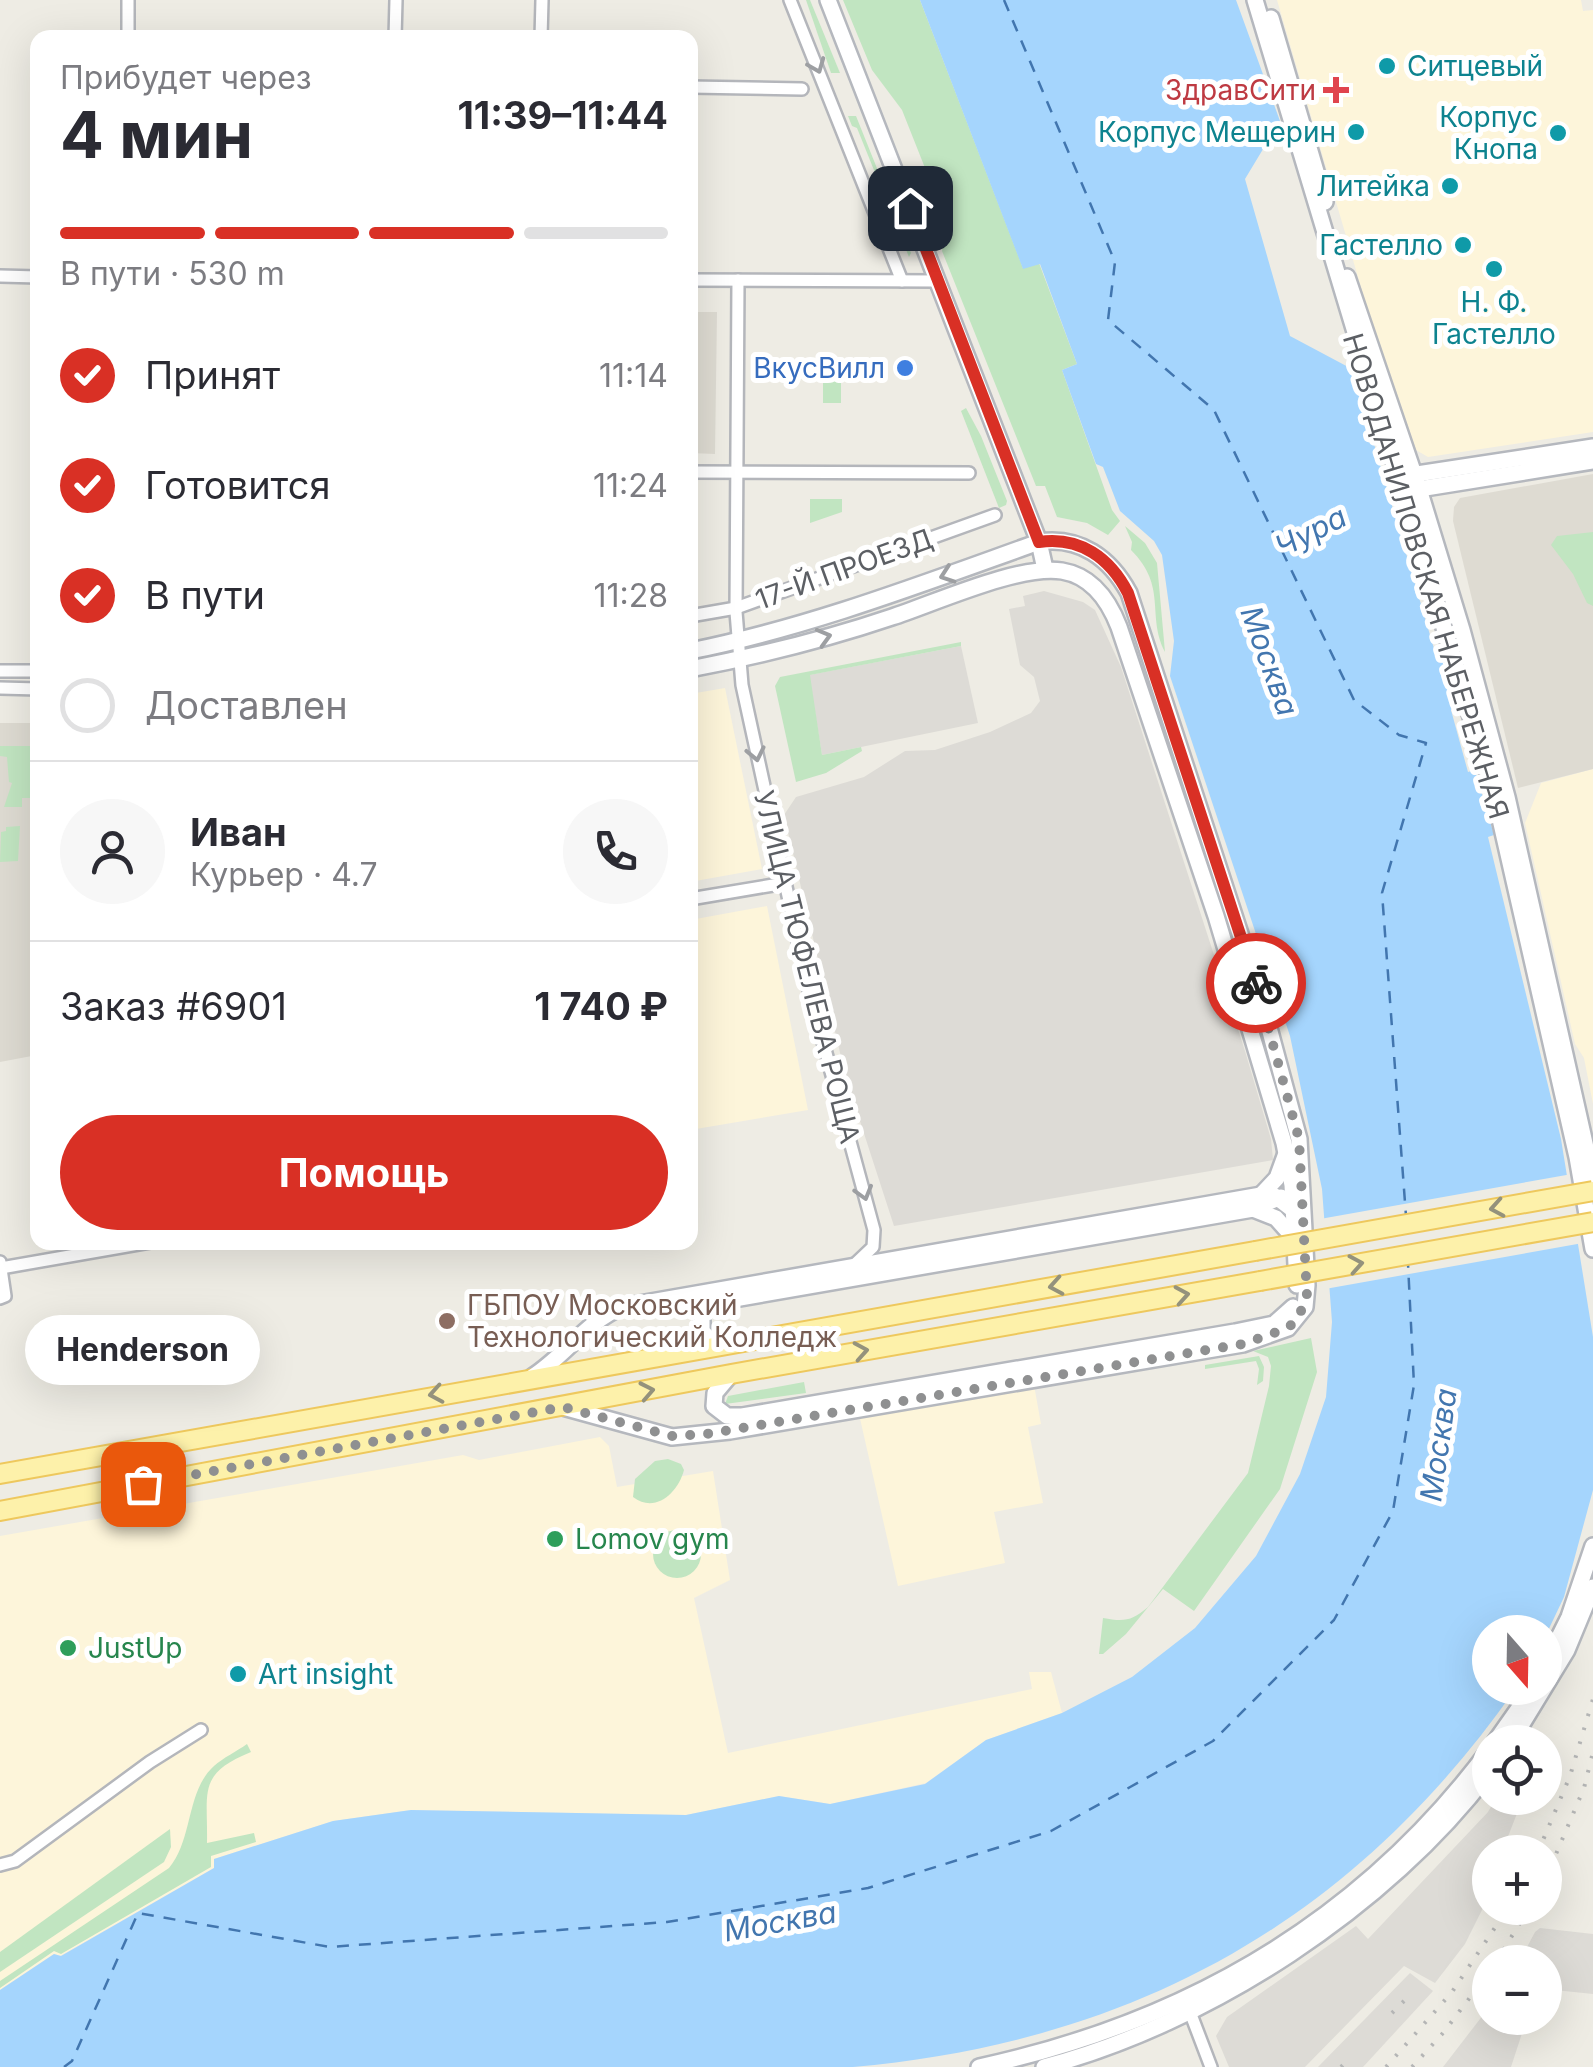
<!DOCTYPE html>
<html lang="ru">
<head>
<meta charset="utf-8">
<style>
  :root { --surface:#fff; --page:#f7f7f7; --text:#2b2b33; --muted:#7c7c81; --line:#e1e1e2; --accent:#d93025 }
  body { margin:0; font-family:Inter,sans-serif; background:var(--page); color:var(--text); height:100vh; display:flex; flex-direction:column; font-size:38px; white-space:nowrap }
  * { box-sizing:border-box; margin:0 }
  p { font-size:32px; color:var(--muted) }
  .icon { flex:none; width:55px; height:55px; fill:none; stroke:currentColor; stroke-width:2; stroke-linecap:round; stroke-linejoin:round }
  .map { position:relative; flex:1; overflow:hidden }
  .drawer { position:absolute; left:30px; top:30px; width:668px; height:1220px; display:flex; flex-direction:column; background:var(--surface); border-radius:20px; box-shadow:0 10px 40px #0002 }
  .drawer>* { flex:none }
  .needle { width:65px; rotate:160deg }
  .fabs { position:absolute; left:1472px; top:1615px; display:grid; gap:20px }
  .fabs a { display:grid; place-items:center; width:90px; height:90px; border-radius:50%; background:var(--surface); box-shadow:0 10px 40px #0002; font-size:50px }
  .pin { position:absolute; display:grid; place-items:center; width:85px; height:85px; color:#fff; margin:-42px; border-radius:20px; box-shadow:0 5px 15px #0006 }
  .courier { position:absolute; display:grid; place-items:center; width:100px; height:100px; margin:-50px; border:8px solid #d93025; border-radius:50%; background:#fff; color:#222; box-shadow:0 2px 12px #0007 }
  .bubble { position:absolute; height:70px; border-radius:35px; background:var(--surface); box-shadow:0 10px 40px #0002; font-size:32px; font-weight:700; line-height:70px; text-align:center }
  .head em { font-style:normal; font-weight:700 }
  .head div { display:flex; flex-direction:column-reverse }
  .head { display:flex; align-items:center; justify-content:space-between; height:170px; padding:0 30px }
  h1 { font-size:65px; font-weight:700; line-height:75px }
  .bar { display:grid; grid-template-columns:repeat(4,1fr); gap:15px 10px; align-content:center; height:120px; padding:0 30px }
  .bar i { height:12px; border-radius:8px; background:var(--line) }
  .bar .active { background:var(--accent) }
  .bar p { grid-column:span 4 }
  .line { display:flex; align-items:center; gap:25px; padding:0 30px; border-top:2px solid var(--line) }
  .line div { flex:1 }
  .round { display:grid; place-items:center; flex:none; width:105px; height:105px; border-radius:52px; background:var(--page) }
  ol { padding:0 30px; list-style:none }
  li { display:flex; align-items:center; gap:30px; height:110px }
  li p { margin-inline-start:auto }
  li .icon { padding:10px; border-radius:50%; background:var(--accent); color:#fff; stroke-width:4 }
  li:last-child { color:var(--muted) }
  li i { width:55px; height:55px; border:5px solid var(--line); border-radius:50% }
  .button { display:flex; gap:20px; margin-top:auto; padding:20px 30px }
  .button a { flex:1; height:115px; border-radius:60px; background:var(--accent); color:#fff; font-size:40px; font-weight:700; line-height:115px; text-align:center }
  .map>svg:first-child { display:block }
</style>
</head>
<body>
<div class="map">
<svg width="1593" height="2067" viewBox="0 0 1593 2067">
  <rect width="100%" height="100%" fill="#eeece4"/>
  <g fill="#fdf5da">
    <path d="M1277,0H1581L1583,11L1593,10V432L1428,457L1416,450L1365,301Z"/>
    <path d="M725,688L762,869L690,882V694Z"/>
    <path d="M1593,769V1104L1584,1058L1575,1044L1525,823L1541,783Z"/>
    <path d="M767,906L808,1110L690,1130V920Z"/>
    <path d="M1034,1385L1041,1424L1028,1427L1043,1503L994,1512L1005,1563L898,1586L859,1414Z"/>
    <path d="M600,1437L609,1446L617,1487L713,1471L730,1580L694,1598L728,1753L1032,1689L1029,1672H1051L1062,1713L986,1740L926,1783L830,1804L779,1796L686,1815L411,1810L333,1821L214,1859V1868L60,1956L54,1954L0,1990V1536L463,1455L479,1460Z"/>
  </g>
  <g fill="#dddbd6">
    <path d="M1044,591L1083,602L1095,610L1121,667L1245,1051L1271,1139L1273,1160L894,1226L846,1078L784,815L796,797L864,777L905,751L935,750L990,732L1031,713L1040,701L1034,677L1020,665L1009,609L1025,606L1023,596Z"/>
    <path d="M961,646L978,723L822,755L809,675Z"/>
    <path d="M1496,1798H1523L1502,1852H1490L1487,1900L1465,1944L1435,1983L1404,1966L1305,2067H1229L1216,2036L1227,2017L1356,1926L1368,1939L1488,1812Z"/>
    <path d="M1540,1928L1593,1934V1994L1545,1989V1962H1519L1535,1932Z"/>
    <path d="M1410,1973L1433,1991L1363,2067H1318Z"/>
    <path d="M1490,2006V2018H1527L1511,2067H1443Z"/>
  </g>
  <g fill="#dedbd2">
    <path d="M690,312H717L715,454L690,453Z"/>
    <path d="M1593,474V769L1518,788L1453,521L1454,507L1460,498Z"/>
    <path d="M0,723H37V1055L0,1062Z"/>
  </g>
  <g fill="#c1e5c1">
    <path d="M806,0H810L840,73H831Z"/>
    <path d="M843,0H920L1023,268L1039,263L1077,364L1062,370L1112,510L1120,521L1108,535L1087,523L1057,517L1045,486H1036L942,251L947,223L927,173L902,110L872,70Z"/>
    <path d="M848,116H856L911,253L909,257L857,128L852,126Z"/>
    <rect x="823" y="366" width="18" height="37"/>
    <path d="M966,408L981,436L1007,501L1006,505L999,508L961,411Z"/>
    <path d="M810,499H842V512L810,523Z"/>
    <path d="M1125,526L1145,543L1157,563L1165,652C1146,615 1168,587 1131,550L1132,542Z"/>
    <path d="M1593,532V606L1587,603L1573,574L1551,545L1557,536Z"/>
    <path d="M961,642V646L810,675L822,755L861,747L862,751L826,773L796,782L775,686L780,677Z"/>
    <path d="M0,746H37L35,773L31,774V798H22V807H4L12,783L9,782L7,757L0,756Z"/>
    <path d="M20,826L18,861L0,862L1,832L6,831V827Z"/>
    <path d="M1311,1338L1317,1372L1280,1489L1194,1611L1163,1589L1126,1634L1103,1654H1099L1103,1618C1124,1622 1132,1621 1148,1607L1248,1473L1269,1386L1271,1366L1268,1357L1253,1351Z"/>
    <path d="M1259,1356L1264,1367L1263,1381L1257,1385L1259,1369L1256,1361L1205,1369V1365Z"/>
    <path d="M804,1382L806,1393L725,1404L728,1396Z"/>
    <path d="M668,1459L681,1464L684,1470C678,1493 655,1514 633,1497L635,1479L655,1461Z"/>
    <circle cx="677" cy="1554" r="24"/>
    <path d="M247,1744L251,1752C197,1774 208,1791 207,1843L254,1833L256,1842L211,1856V1867L61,1954L54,1951L0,1988V1981L169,1868C193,1840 186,1791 214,1766C223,1758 237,1751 247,1744Z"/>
    <path d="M170,1829L171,1847L164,1862L0,1972V1952Z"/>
  </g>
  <path fill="#a5d5fd" d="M920,0H1236L1280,121L1245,179L1290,336L1352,369L1435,652L1443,651L1458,707L1451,710L1468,772L1475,770L1494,835L1488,837L1561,1139L1593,1337V1490L1564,1597L1545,1637V1632H1490V1688H1516C1353,1921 1135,2042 853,2067H0V1990L54,1954L61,1956L214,1868V1859L333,1821L411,1810L686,1815L779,1796L830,1804L925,1784L986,1740L1062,1713L1132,1677L1195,1628L1256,1556L1300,1474L1326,1397L1332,1322L1322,1189L1290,1036L1170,676L1174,641L1162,555L1154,541L1120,511L1103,467L1096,464L1062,370L1077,364L1040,264L1023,269Z"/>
  <path fill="#eeece4" d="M1572,1174L1583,1243L1325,1289L1320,1219Z"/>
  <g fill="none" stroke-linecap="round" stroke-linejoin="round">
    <g stroke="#4276af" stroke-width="2.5" stroke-dasharray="12 10" stroke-linecap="butt">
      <path d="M1004,0L1115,262L1108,320L1214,410L1354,700L1399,735L1426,743L1382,893L1406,1216"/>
      <path d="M64,2067L72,2061L138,1913L330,1947L667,1922L868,1888L1051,1831L1213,1741L1334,1620L1393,1511L1414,1385L1408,1264"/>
    </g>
    <defs>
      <g id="street">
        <path d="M790,0L902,281"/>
        <path d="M128,38V0"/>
        <path d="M395,38L396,0"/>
        <path d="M541,38L542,0"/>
        <path d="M690,87L802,89"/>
        <path d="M0,276L38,277"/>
        <path d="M690,280L938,281"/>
        <path d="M738,280L736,612L742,685L807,983L874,1230L873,1247L853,1266"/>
        <path d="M690,472L969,473"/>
        <path d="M690,616L736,608L995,515"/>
        <path d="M0,671H38"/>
        <path d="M0,688L38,689"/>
        <path d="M690,899L785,883"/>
        <path d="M0,1262L5,1296L0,1298"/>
        <path d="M1,1268L150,1242"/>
        <path d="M0,1865L15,1861L150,1762L201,1730"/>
        <path d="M1187,2004L1211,2067"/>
      </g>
      <g id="secondary">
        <path d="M828,0L1039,542L1045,569"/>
        <path d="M1255,0L1495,797L1577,1157L1593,1249"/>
        <path d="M1271,18L1325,202"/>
        <path d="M1347,277L1419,489L1462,630L1507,797L1593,1179"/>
        <path d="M1404,476L1593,447"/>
        <path d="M1413,490L1593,461"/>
        <path d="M690,669C758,656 827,639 892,617C935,603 1020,564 1062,571C1092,576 1109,601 1119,627L1216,916L1284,1143L1292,1185L1297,1285"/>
        <path d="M1261,1195L1277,1178L1285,1156"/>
        <path d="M1253,1209L1276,1218L1293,1237"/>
        <path d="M727,1344L712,1342L702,1331V1314L717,1302L1253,1209L1281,1197"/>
        <path d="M731,1374L715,1393L714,1406L727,1416H742L1235,1332L1274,1324L1293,1307"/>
        <path d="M532,1377C564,1357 587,1321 622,1307L1261,1195L1275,1196L1297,1213"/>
        <path d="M563,1407L672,1437L730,1431L1243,1344L1288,1328L1305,1307L1307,1285L1299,1139L1261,998L1129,593C1110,558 1080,536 1039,542C924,583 810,627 690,651"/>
        <path d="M1545,1665L1569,1617L1593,1546"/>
        <path d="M1495,1742L1533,1688"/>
        <path d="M1511,1742L1567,1650L1593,1587"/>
        <path d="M979,2067C1187,2022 1362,1921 1490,1749"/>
        <path d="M1044,2067C1208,2024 1388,1907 1490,1771"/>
      </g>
      <g id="primary">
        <path d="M0,1474L1255,1251"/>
        <path d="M0,1511L731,1374L1260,1281"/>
      </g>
    </defs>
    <use href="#street" stroke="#b4b6bb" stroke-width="16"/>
    <use href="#secondary" stroke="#b5b8be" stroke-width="20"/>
    <use href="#primary" stroke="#eec85d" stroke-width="22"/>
    <use href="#street" stroke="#fff" stroke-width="11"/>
    <use href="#secondary" stroke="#fff" stroke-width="15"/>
    <use href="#primary" stroke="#fdf1aa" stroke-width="18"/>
    <g stroke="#b4b5b5" stroke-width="4" stroke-dasharray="2.5 12" stroke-linecap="butt">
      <path d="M1538,1852L1570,1776L1593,1699"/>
      <path d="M1545,1880L1584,1788L1593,1752"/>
      <path d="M1496,1962L1529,1908"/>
      <path d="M1392,2013L1406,1999"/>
      <path d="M1341,2067L1343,2065"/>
      <path d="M1386,2067L1452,1992L1508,1908"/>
      <path d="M1412,2067L1443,2033L1490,1971"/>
    </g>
    <defs>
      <g id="primary-bridge">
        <path d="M1255,1251L1593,1191"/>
        <path d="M1260,1281L1593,1222"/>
      </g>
    </defs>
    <use href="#primary-bridge" stroke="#eec85d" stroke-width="22" stroke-linecap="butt"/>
    <use href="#primary-bridge" stroke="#fdf1aa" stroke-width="18"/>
  </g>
  <defs><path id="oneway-chevron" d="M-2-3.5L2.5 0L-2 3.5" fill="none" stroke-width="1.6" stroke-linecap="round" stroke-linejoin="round" transform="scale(2.5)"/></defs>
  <g stroke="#9d9fa2">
    <use href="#oneway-chevron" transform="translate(817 66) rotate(68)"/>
    <use href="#oneway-chevron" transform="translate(947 575) rotate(161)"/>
    <use href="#oneway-chevron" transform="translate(824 637) rotate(-16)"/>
    <use href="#oneway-chevron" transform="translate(756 754) rotate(78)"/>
    <use href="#oneway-chevron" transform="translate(864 1193) rotate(74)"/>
  </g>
  <g stroke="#94927c">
    <use href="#oneway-chevron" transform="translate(1497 1208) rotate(170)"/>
    <use href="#oneway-chevron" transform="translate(1356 1264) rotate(-10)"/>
    <use href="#oneway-chevron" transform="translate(1056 1286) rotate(170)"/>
    <use href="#oneway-chevron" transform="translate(1182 1295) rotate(-10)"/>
    <use href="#oneway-chevron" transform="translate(861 1351) rotate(-10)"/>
    <use href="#oneway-chevron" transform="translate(647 1391) rotate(-11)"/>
    <use href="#oneway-chevron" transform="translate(436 1394) rotate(170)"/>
  </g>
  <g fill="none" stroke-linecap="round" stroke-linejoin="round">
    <path stroke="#8f9091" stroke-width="10" stroke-dasharray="0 18" d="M143,1484L563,1407L672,1436L706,1434L1243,1344L1288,1328L1298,1318L1307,1297L1299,1139L1256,983"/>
    <path stroke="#d93025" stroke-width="12" d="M910,208L1039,542C1080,536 1110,558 1128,593L1256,983"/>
  </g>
  <g fill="#0f9aa8" stroke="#fff" stroke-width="4">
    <circle cx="1387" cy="66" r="10"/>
    <circle cx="1356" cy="132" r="10"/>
    <circle cx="1558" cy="133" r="10"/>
    <circle cx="1450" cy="186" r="10"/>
    <circle cx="1463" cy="245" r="10"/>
    <circle cx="1494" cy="269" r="10"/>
    <circle cx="238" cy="1674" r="10"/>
  </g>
  <path fill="#e0444e" stroke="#fff" stroke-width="4" d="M1331 75h10v10h10v10h-10v10h-10v-10h-10v-10h10z"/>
  <circle fill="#3f7fe0" stroke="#fff" stroke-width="4" cx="905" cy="368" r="10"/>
  <circle fill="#8d6e63" stroke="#fff" stroke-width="4" cx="447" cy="1321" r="10"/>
  <g fill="#2e9e5b" stroke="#fff" stroke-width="4">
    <circle cx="555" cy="1539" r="10"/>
    <circle cx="68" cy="1648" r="10"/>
  </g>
  <g text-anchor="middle" stroke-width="10" stroke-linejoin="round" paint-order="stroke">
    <g font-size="28" fill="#0d838f" stroke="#fff" text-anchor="end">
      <text x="1407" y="76" text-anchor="start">Ситцевый</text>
      <text x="1538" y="127">Корпус<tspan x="1538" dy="32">Кнопа</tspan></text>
      <text x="1336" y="142">Корпус Мещерин</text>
      <text x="1430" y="196">Литейка</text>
      <text x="1443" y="255">Гастелло</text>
      <text x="1494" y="312" text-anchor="middle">Н. Ф.<tspan x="1494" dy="32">Гастелло</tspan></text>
      <text x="258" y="1684" text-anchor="start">Art insight</text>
    </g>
    <g font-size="28" fill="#be3a42" stroke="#fff" text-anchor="end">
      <text x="1316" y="100">ЗдравСити</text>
    </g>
    <g font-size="28" fill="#366cbe" stroke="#fff" text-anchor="end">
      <text x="885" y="378">ВкусВилл</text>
    </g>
    <g font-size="28" fill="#5c5f64" stroke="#fff">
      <text transform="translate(844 569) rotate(-20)" y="10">17-Й ПРОЕЗД</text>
      <text transform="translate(1426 576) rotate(73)" y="10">НОВОДАНИЛОВСКАЯ НАБЕРЕЖНАЯ</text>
      <text transform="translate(807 967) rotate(76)" y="10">УЛИЦА ТЮФЕЛЕВА РОЩА</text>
    </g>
    <g font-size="28" fill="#785e54" stroke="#fff" text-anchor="start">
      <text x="467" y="1315">ГБПОУ Московский<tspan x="467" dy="32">Технологический Колледж</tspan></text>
    </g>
    <g font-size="28" fill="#27864d" stroke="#fff" text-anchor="start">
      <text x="575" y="1549">Lomov gym</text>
      <text x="88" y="1658">JustUp</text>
    </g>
    <g font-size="30" font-style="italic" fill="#4276af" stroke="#fff">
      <text transform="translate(1311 532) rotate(-27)" y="10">Чура</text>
      <text transform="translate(1269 661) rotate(70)" y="10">Москва</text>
      <text transform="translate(1439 1445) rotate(-82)" y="10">Москва</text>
      <text transform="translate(780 1922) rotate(-10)" y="10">Москва</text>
    </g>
  </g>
</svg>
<div class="fabs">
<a><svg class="needle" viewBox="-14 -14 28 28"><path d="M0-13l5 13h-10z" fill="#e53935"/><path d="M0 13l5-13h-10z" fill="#7c7c81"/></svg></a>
<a><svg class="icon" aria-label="locate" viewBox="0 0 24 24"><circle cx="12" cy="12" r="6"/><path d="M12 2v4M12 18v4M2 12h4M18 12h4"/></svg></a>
<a>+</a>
<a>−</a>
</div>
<div class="pin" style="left:143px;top:1484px;background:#ea580c"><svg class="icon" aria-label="bag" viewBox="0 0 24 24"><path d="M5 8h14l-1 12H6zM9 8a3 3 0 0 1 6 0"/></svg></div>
<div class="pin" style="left:910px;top:208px;background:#1f2937"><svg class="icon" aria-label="home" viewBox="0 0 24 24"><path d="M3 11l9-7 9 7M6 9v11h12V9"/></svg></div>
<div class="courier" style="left:1256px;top:983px"><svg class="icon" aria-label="bike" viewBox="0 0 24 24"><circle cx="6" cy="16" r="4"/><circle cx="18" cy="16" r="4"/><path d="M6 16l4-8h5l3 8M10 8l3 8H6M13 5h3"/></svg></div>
<div class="bubble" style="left:25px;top:1315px;width:235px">Henderson</div>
<section class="drawer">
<div class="head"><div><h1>4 мин</h1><p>Прибудет через</p></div><em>11:39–11:44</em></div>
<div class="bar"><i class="active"></i><i class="active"></i><i class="active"></i><i></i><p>В пути · 530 m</p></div>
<ol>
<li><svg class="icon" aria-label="check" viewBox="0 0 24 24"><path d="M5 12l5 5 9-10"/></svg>Принят<p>11:14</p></li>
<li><svg class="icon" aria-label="check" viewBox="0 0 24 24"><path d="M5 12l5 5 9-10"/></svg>Готовится<p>11:24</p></li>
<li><svg class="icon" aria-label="check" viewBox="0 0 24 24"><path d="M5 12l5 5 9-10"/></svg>В пути<p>11:28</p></li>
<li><i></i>Доставлен</li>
</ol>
<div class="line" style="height:180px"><a class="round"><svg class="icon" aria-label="person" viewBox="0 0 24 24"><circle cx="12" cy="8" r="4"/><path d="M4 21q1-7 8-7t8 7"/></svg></a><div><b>Иван</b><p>Курьер · 4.7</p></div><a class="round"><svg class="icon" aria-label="phone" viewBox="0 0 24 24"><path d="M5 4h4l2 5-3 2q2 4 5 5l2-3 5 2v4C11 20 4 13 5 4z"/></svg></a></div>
<div class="line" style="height:130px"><div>Заказ #6901</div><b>1 740 ₽</b></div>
<div class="button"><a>Помощь</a></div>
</section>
</div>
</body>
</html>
